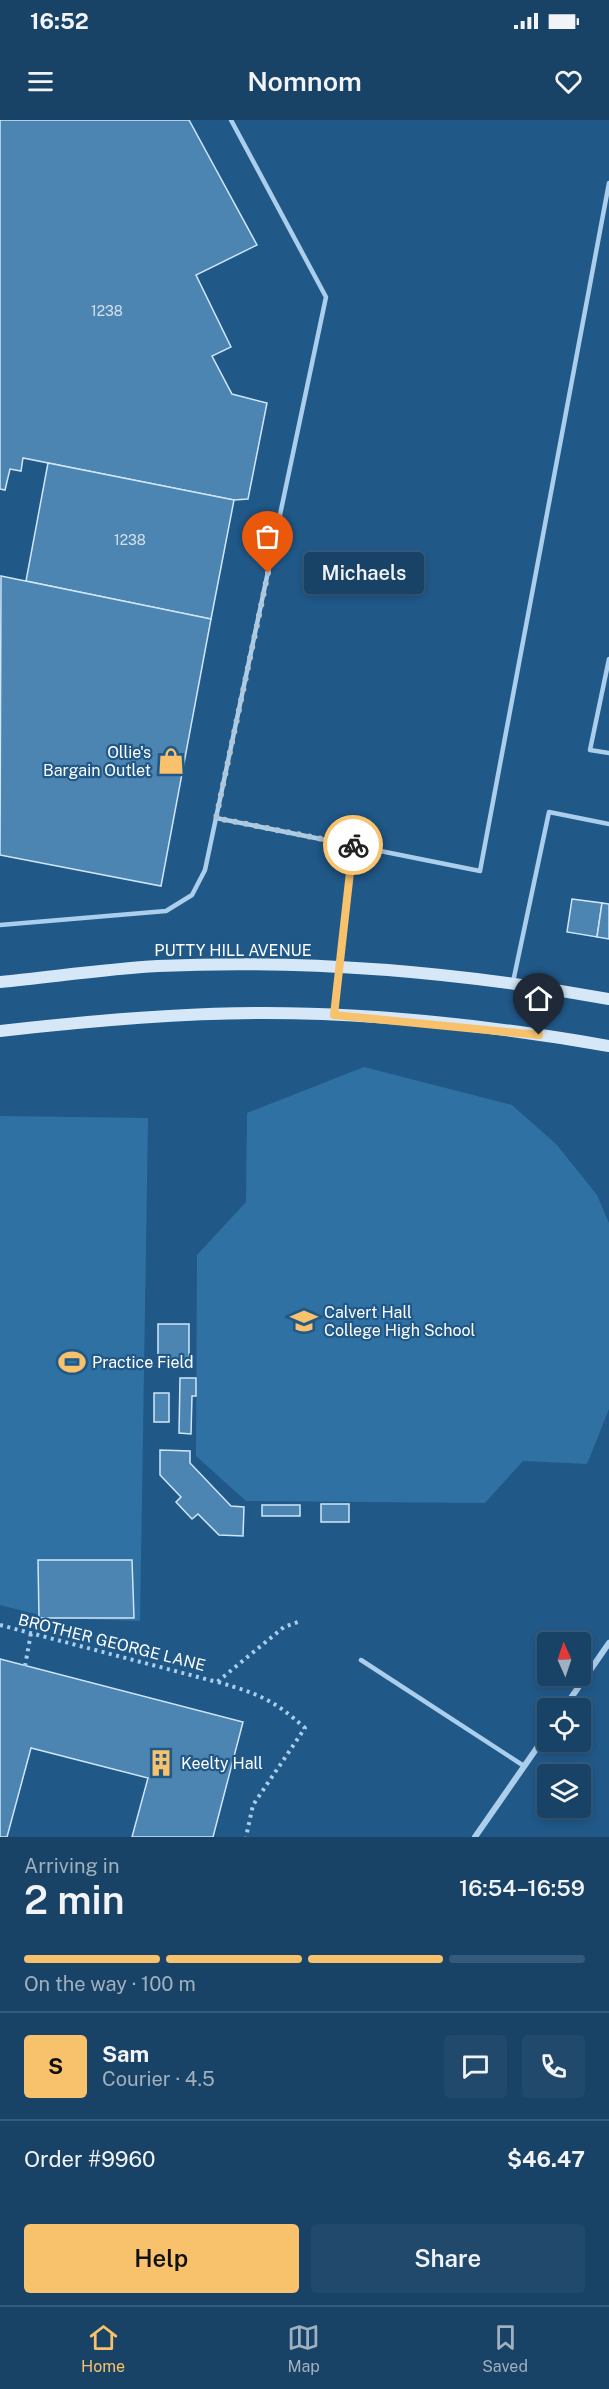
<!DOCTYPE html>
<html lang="en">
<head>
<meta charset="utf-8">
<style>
  :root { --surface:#184266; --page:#21496c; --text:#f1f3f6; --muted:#9fb0bf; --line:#365b7a; --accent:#f8c16b }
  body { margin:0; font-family:"Public Sans",sans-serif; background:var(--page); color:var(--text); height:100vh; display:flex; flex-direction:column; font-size:22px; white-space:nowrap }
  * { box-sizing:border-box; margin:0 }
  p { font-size:20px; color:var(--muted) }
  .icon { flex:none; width:33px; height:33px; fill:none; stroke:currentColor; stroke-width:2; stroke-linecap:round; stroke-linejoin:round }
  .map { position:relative; height:1717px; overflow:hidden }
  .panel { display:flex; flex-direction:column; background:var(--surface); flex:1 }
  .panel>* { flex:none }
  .needle { width:39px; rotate:357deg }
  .controls { position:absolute; left:537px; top:1512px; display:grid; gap:12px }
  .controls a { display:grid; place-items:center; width:54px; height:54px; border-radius:6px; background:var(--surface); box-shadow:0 3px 9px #0003,0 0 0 2px var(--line); font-size:30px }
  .pin { position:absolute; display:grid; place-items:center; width:51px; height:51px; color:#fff; margin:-62px -26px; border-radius:50% 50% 50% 0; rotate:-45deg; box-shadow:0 0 6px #0007 }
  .pin .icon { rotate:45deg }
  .courier { position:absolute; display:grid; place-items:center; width:60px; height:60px; margin:-30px; border:4px solid #f8c16b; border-radius:50%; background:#fff; color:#222; box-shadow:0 2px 8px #0007 }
  .bubble { position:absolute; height:42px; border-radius:6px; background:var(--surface); box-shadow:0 3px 9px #0003,0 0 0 2px var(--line); font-size:20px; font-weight:600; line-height:42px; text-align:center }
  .head em { font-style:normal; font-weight:600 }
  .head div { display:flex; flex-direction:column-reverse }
  .head { display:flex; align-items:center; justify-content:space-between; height:102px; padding:0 24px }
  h1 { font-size:39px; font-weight:600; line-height:45px }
  .bar { display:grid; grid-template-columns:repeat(4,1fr); gap:9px 6px; align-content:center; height:72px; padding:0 24px }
  .bar i { height:8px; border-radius:4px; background:var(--line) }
  .bar .on { background:var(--accent) }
  .bar p { grid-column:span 4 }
  .line { display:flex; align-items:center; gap:15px; padding:0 24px; border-top:2px solid var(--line) }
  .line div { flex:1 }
  .round { display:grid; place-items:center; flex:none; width:63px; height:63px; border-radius:6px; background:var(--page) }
  .button { display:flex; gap:12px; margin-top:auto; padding:12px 24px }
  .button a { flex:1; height:69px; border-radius:6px; background:var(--accent); color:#111; font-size:24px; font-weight:600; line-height:69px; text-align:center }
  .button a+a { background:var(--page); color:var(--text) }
  .status { display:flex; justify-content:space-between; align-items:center; height:42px; padding:0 30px; background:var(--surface); direction:ltr }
  .status svg { height:16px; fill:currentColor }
  header { display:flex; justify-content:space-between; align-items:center; height:78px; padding:0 24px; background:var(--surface); font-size:27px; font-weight:600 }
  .dock { display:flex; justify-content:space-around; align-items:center; height:84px; border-top:2px solid var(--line); background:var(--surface); font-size:16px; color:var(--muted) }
  .dock a { display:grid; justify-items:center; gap:3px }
  .dock .on { color:var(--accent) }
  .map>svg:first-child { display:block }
</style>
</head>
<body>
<div class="status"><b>16:52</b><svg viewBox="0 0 49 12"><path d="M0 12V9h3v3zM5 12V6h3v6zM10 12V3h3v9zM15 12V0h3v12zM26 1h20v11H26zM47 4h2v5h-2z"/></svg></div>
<header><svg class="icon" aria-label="menu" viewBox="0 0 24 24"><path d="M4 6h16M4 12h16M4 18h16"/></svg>Nomnom<svg class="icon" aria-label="heart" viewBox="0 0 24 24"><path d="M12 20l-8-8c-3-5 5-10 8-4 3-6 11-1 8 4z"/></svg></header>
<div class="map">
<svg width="609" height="1717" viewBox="0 0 609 1717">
  <rect width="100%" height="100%" fill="#205888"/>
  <g fill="#3071a4">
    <path d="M364,947L512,985L557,1025L597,1075L609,1103V1289L587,1344L523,1341L485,1383L246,1381L196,1336L197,1135L246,1082L247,993Z"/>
    <path d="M0,996L148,998L140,1501L51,1498L0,1485Z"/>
  </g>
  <g fill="#4c84b2" stroke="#cfe6f8" stroke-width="1.5">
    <path d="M0,0H189L257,125L196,155L231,227L212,236L232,274L267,283L248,379L234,380L23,338L21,351L10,349L5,370L0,369Z"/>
    <path d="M48,343L234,380L211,499L26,461Z"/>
    <path d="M1,456L211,499L161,766L0,735Z"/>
    <path d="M572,779L602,783L597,817L567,812Z"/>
    <path d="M602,783L609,784V819L597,817Z"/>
    <rect x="158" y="1204" width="31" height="38"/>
    <path d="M180,1258H196V1276H192L191,1314L179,1313Z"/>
    <rect x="154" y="1273" width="15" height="29"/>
    <path d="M160,1330L190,1331V1343L231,1386L244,1387L243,1416L219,1415L198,1394L192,1399L176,1382L181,1377L160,1355Z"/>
    <rect x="321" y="1384" width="28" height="18"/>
    <rect x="262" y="1385" width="38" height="11"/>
    <path d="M38,1440H132L134,1498H39Z"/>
    <path d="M0,1539L243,1602L213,1717H132L148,1658L31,1628L7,1717H0Z"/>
  </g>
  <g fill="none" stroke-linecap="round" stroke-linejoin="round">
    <g stroke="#aaceeb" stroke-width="4" stroke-dasharray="3 4.5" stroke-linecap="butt">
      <path d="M0,1505L217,1562L284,1507L301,1501"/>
      <path d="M25,1546L31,1513"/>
      <path d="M218,1562C258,1574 273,1579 305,1608L253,1685L246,1717"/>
    </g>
    <g stroke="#aaceeb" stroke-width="4.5">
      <path d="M609,539L590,630L609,633"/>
      <path d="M216,698L480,751L609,63"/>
      <path d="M0,805L166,791L192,775L205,750L326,177L231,0"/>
      <path d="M513,862L549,692L609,704"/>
      <path d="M335,893L354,726"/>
      <path d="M361,1540L524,1646"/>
    </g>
    <g stroke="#aaceeb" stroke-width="6">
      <path d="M564,1588L609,1523"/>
      <path d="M475,1717L548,1612"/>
    </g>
    <g stroke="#d6e8f8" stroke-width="12">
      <path d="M0,862C52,857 105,849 158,846C310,839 460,852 609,879"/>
      <path d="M0,911C88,901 175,893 264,893C375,893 500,907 609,926"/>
    </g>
  </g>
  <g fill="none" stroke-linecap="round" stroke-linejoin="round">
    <path stroke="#b1c5d5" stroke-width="6" stroke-dasharray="0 10.8" d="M268,453L216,698L353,725"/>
    <path stroke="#f8c16b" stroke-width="8" d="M353,725L334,895L539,915"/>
  </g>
  <defs>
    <symbol id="shop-bare" viewBox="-9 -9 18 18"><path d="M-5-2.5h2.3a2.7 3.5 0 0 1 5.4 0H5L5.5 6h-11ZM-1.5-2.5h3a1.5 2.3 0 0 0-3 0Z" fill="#f8c16b" stroke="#205888" stroke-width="2.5" paint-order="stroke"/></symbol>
    <symbol id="school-bare" viewBox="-9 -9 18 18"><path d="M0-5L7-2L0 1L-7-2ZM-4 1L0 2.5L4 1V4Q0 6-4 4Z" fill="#f8c16b" stroke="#205888" stroke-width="2.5" paint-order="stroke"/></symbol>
    <symbol id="stadium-bare" viewBox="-9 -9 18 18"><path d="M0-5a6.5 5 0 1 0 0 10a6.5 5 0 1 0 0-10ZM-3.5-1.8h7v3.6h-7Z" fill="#f8c16b" stroke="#205888" stroke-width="2.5" paint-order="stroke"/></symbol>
    <symbol id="building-bare" viewBox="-9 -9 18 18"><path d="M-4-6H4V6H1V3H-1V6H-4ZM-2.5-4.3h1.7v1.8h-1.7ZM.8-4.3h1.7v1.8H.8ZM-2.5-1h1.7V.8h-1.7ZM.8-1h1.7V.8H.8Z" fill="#f8c16b" stroke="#205888" stroke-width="2.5" paint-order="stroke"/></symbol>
  </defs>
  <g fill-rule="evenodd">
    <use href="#shop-bare" x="152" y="622" width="38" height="38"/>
    <use href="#school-bare" x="285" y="1182" width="38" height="38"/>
    <use href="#stadium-bare" x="53" y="1223" width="38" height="38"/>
    <use href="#building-bare" x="142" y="1624" width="38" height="38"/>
  </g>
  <g text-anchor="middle" stroke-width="4.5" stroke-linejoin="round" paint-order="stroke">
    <g font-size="14" fill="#d2e0ec">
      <text x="107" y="196">1238</text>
      <text x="130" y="425">1238</text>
    </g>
    <g font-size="16" fill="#fff" stroke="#205888" text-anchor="start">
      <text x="151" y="638" text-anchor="end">Ollie's<tspan x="151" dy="18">Bargain Outlet</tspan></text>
      <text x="324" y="1198">Calvert Hall<tspan x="324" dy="18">College High School</tspan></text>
      <text x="92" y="1248">Practice Field</text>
      <text x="181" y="1649">Keelty Hall</text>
    </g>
    <g font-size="16" fill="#fff" stroke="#205888">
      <text x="233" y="836">PUTTY HILL AVENUE</text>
      <text transform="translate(112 1522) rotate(14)" y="6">BROTHER GEORGE LANE</text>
    </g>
  </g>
</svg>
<div class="controls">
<a><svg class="needle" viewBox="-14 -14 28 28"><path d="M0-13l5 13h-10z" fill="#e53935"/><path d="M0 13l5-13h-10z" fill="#9fb0bf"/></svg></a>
<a><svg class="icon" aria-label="locate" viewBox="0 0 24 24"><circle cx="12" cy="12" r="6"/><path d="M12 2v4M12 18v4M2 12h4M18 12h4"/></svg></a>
<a><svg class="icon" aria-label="layers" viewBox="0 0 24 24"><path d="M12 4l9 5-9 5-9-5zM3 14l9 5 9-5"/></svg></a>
</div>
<div class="pin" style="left:268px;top:453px;background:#ea580c"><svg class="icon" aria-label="bag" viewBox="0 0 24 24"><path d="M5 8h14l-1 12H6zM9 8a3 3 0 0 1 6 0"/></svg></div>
<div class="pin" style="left:539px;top:915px;background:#1f2937"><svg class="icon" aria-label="home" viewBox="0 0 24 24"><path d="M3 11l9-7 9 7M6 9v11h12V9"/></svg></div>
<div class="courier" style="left:353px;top:725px"><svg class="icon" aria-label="bike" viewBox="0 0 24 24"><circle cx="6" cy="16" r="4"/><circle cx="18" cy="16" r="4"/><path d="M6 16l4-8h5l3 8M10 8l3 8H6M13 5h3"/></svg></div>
<div class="bubble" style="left:304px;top:432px;width:120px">Michaels</div>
</div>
<section class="panel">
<div class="head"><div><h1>2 min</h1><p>Arriving in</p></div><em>16:54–16:59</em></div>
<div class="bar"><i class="on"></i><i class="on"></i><i class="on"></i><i></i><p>On the way · 100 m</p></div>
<div class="line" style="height:108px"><b class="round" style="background:var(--accent);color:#111">S</b><div><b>Sam</b><p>Courier · 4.5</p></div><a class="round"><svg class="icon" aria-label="chat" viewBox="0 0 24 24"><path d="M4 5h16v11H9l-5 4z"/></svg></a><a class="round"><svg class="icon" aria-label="phone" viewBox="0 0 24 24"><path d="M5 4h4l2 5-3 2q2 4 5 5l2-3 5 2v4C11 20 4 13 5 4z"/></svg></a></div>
<div class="line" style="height:78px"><div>Order #9960</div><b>$46.47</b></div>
<div class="button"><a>Help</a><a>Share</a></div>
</section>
<nav class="dock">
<a class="on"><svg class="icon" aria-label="home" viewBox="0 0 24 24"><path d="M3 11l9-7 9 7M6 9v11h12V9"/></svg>Home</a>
<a><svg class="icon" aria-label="map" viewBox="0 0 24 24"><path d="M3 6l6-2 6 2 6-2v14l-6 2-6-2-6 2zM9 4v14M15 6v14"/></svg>Map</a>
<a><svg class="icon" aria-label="saved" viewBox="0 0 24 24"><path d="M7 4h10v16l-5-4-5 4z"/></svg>Saved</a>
</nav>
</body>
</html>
